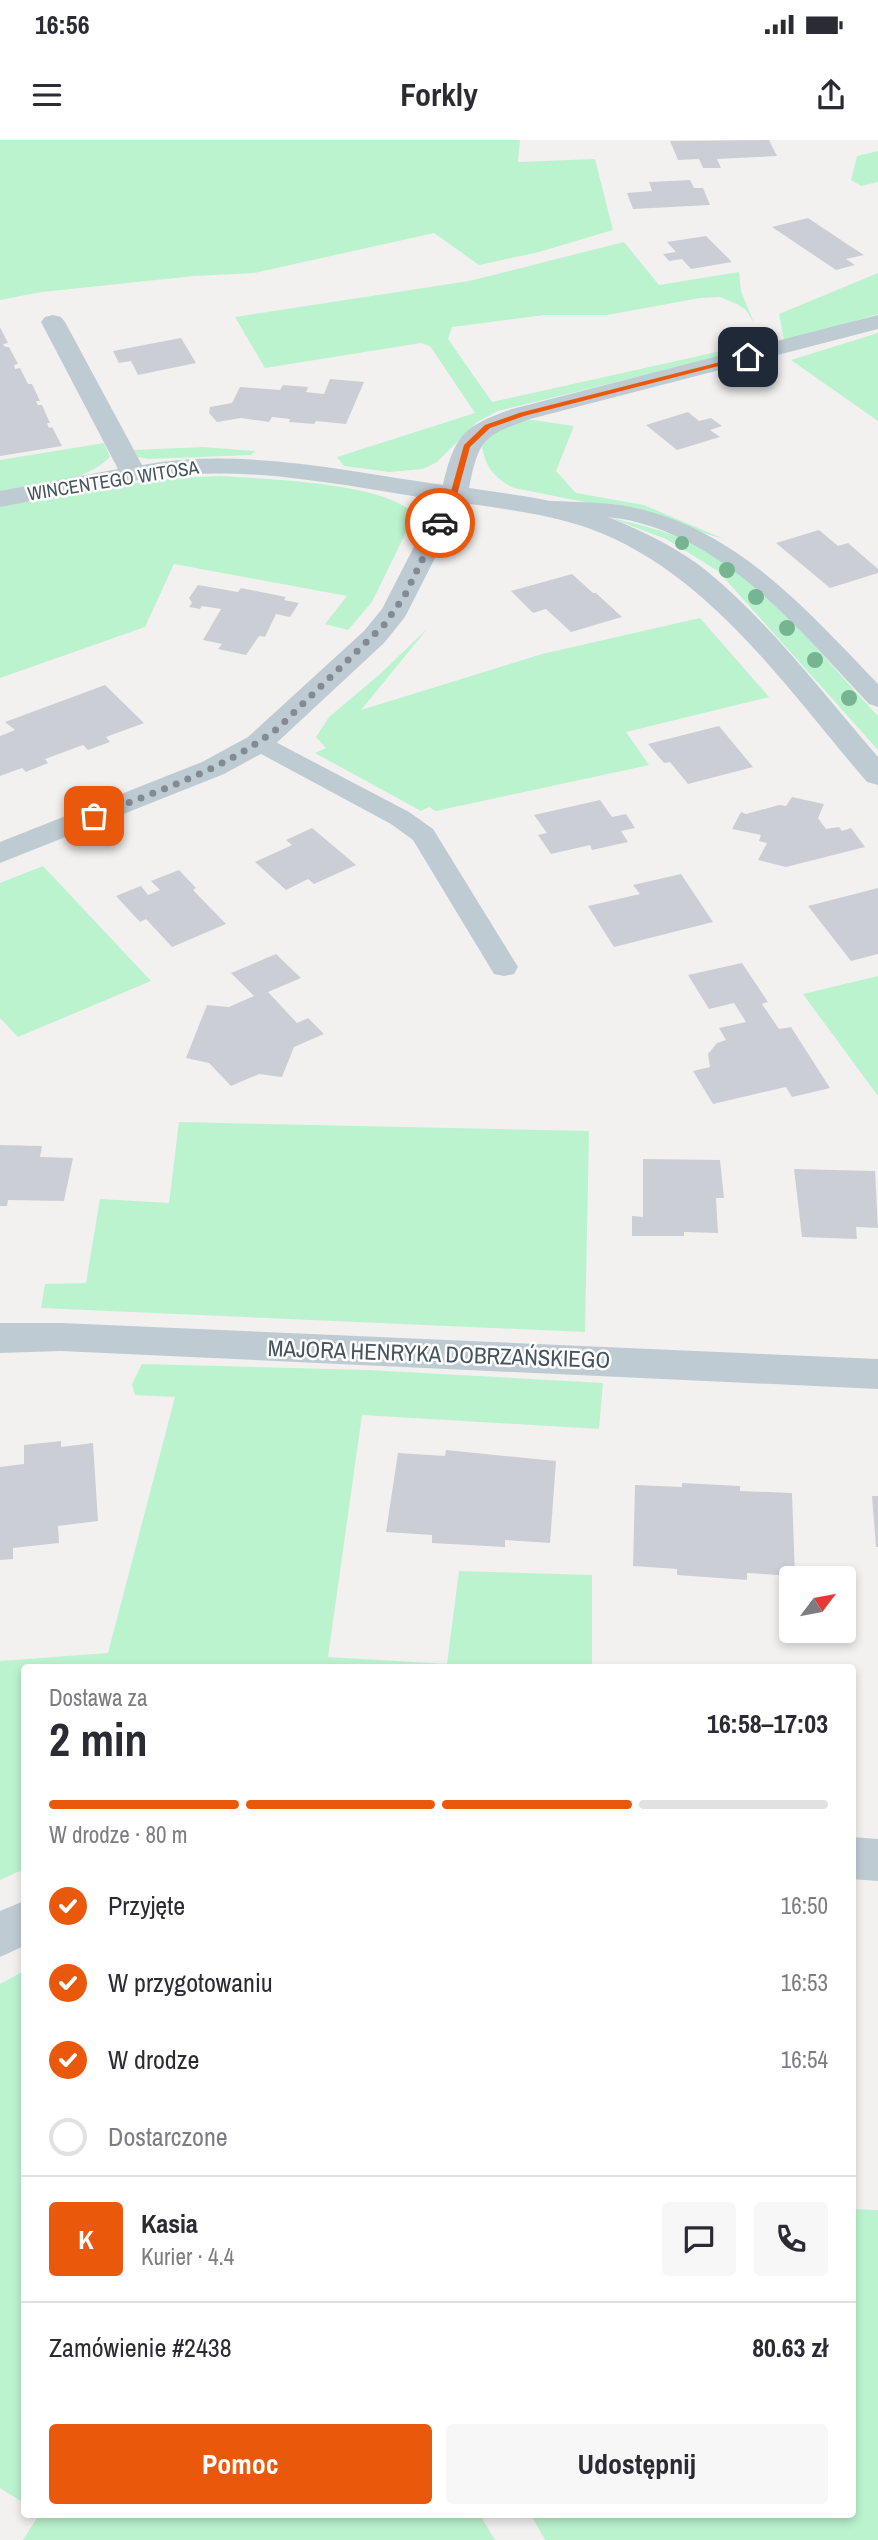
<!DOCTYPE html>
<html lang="pl">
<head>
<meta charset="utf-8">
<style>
  :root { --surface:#fff; --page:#f7f7f7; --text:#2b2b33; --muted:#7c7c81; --line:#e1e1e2; --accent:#ea580c }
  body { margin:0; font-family:"Archivo Narrow",sans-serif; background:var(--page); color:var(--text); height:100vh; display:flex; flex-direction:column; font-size:26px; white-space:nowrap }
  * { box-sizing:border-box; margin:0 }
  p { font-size:23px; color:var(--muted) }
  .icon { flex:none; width:38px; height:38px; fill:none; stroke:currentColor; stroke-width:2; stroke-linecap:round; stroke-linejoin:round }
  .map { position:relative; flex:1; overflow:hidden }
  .details { position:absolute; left:21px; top:1524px; width:835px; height:854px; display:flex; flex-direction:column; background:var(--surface); border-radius:7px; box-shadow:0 4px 10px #0003 }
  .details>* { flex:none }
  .needle { width:46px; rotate:58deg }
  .tools { position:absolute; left:779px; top:1426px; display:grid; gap:14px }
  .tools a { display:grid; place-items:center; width:77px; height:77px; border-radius:7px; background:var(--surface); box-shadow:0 4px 10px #0003; font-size:35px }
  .pin { position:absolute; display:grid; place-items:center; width:60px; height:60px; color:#fff; margin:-30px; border-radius:14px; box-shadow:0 4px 10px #0006 }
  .courier { position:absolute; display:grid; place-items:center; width:70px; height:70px; margin:-35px; border:5px solid #ea580c; border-radius:50%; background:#fff; color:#222; box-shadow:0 2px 9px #0007 }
  .head em { font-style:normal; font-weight:700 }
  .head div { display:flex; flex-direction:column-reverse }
  .head { display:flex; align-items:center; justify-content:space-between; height:119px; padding:0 28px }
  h1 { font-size:46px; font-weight:700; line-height:52px }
  .bar { display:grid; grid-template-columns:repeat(4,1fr); gap:10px 7px; align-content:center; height:84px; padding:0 28px }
  .bar i { height:9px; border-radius:5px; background:var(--line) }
  .bar .selected { background:var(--accent) }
  .bar p { grid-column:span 4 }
  .line { display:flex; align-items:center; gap:18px; padding:0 28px; border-top:2px solid var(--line) }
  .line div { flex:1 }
  .round { display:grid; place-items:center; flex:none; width:74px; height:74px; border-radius:7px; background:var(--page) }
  ol { padding:0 28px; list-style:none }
  li { display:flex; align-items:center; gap:21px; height:77px }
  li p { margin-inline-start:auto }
  li .icon { padding:7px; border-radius:50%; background:var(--accent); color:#fff; stroke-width:4 }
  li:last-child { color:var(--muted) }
  li i { width:38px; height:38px; border:4px solid var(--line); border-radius:50% }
  .primary-button { display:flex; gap:14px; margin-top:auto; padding:14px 28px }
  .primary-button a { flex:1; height:80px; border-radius:7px; background:var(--accent); color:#fff; font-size:28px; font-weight:700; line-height:80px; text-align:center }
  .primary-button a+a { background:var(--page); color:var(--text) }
  .status { display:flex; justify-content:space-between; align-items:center; height:49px; padding:0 35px; background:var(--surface); direction:ltr }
  .status svg { height:19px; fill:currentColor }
  header { display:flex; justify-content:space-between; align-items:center; height:91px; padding:0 28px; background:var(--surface); font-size:32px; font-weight:700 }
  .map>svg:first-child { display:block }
</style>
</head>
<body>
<div class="status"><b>16:56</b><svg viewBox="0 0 49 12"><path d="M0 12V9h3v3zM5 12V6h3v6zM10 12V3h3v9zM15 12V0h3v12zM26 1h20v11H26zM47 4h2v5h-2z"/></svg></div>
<header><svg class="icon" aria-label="menu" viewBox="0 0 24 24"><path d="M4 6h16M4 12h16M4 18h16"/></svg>Forkly<svg class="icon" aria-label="share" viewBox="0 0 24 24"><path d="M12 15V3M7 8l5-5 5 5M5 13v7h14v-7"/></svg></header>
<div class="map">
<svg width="878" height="2400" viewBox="0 0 878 2400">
  <rect width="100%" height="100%" fill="#f3f0f0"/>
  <g fill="#bbf3cf">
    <path d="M0,0H520L518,22L595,19L613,90L539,112L479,125L434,93L254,133L194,136L42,152L0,160Z"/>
    <path d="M878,11V42L861,46L851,40L857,16Z"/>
    <path d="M624,102L659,145L739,132L741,151L754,183L746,170L737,164L720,157L700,158L607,175H545L452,187L448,199L492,262L757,203L760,207L498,271L477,282L437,322L423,329L389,332L344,326L337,317L475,273L430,206L421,203L265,228L235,177L469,141Z"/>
    <path d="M878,133V174L803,197L784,199L779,174Z"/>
    <path d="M878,193V281L791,220Z"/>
    <path d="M526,279L574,286L556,331L576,353L644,365L724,399L630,371L514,348C495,339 485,327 482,306L492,291Z"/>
    <path d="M104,303L110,317C82,344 37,346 0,353V320Z"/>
    <path d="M203,307L255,311L251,315L148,319L138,317L134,310Z"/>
    <path d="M221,336C266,339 379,343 411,371L412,380L372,462L348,490L325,484L347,456L174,424L145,487L0,538V365C74,352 146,338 221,336Z"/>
    <path d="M608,377C636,384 664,390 690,402C763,437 823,518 878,576V610L718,431L666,399Z"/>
    <path d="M700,478L769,557L626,592L649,625L436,671L429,667L421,671L315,613L326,608L316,597L329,577L380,534L428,488L361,570L542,514Z"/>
    <path d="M43,726L151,841L18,897L0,878V743Z"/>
    <path d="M878,836V956L803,854Z"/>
    <path d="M179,982L589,991L585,1192L41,1168L45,1144L86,1143L100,1059L169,1063Z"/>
    <path d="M142,1224L368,1230L603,1243L599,1289L362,1275L328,1517L447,1524L459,1431L592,1435V1528H24V1729L0,1740V1521L108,1513L175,1257L135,1255L132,1244Z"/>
    <path d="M24,1831V2363L0,2348V1844Z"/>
    <path d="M852,2069L878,2070V2400H545L531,2375H852Z"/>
    <path d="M39,2375H480L495,2400H23Z"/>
  </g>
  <g fill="#cbcfd5">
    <path d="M769,0L777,16L717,19L721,28H703L699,19L678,20L670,1Z"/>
    <path d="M690,40L694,48H703L710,65L633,69L627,53L652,51L649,42Z"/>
    <path d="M808,78L850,106L864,115L846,119L855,125L836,130L772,87Z"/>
    <path d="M706,96L732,122L691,129L682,119L669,121L663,114L676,112L667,102Z"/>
    <path d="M0,187L8,203L3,204L5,207H9L18,224L14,225L15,229L20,228L28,244H32L40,261H36L38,265H42L50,283H47L49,288L52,287L62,306L0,316Z"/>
    <path d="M181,198L196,223L138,235L131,221L119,223L113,211Z"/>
    <path d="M330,239L364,242L346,284L316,281L314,284L289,282L290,279L272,277L269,282L241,278L217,282L209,273L210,267L232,263L240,247L280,250L283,245L308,247L306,252L324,254Z"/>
    <path d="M688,272L699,281L711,278L722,286L710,290L720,297L677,310L646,285Z"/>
    <path d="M819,390L838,406L848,403L878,429V433L830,448L776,403Z"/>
    <path d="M572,434L593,453H596L622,477L571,492L546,469L533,473L511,451Z"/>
    <path d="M198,445L238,452L241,448L286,457L284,460L299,463L290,477L276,474L265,497L259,496L246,515L218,509L222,504L203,500L221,469L202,466L200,469L189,467L192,463L189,458Z"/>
    <path d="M105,545L144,583L106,597L110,602L88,610L83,605L45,619L48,623L26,632L22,628L0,636V596L15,590L5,582Z"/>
    <path d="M719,586L753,627L688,644L670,622L664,623L648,604Z"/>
    <path d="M792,657L824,664L818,678L826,689L839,687L842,691L851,688L865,707L786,727L758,720L767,703L759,701L761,695L732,689L741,672L746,674L779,665L786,666Z"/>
    <path d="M600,660L612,677L626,674L635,688L621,691L628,702L592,710L590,705L551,714L538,695L547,693L534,675Z"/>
    <path d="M312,688L356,725L314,744L308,739L286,750L255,722L292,705L286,700Z"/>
    <path d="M179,730L196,748L193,750L226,784L172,807L146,779L140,782L116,756L141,746L148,755L160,750L151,741Z"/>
    <path d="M681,734L713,782L614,807L588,766L640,754L633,745Z"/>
    <path d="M878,748V814L851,821L808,766Z"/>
    <path d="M276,814L301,838L268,852L297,883L308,878L324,894L294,907L282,937L259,934L231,946L209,923L186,918L207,865L229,867L254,856L231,833Z"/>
    <path d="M742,823L768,862L762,864L779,889L791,887L830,948L792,957L786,947L713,964L693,931L710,927L708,914L717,903L726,900L719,888L746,882L734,863L709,869L688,835Z"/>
    <path d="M0,1005L42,1006L40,1017L73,1018L64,1061L8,1060L7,1066H0Z"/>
    <path d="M643,1019L720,1020L724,1058H716L718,1093L684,1092V1096H632V1076L643,1077Z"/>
    <path d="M794,1029L875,1031L878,1088L856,1087L857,1099L802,1097Z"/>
    <path d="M61,1301V1307L93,1303L98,1381L58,1386L59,1403L13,1408V1419L0,1420V1327L24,1324V1305Z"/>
    <path d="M446,1310L556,1321L550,1403L505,1400V1407L432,1403V1395L386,1392L398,1313L445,1316Z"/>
    <path d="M682,1343L740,1346V1351L792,1353L795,1436L747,1433V1440L677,1435V1429L633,1426L635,1345L682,1347Z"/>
    <path d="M872,1356H878V1407H876Z"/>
  </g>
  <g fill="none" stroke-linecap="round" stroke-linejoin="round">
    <g fill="#bfcbd3" fill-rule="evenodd">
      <path d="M551,361C578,362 605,362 631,367C737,389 806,469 878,544V567L869,564C800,491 731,403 628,380C600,374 570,380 543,373L540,368L543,363Z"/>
      <path d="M259,595L268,598L409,672L433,689L518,827L514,834L504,836L494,834L413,700L391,684L250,608L246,603L250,598Z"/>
    </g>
    <g fill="#bfcbd3" fill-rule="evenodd">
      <path d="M53,175L61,177L65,182L142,325C241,307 345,331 443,345C455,294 464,286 512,269L878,175V189L530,279C483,296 479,299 469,348C516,355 564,360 610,378C643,391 680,409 708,432C772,485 824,555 878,617V645L867,642C787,549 708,431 588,388C547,374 505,369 463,363L405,477L384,503L270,609L224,634L0,723V702L202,622L248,597L364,491L382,469L438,360C350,347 257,326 168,336C112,342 56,357 0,367V351L118,329L41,182L45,177Z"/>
      <path d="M0,1183H61L878,1219V1249L61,1211L0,1213Z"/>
      <path d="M852,1697L878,1699V1741L852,1739Z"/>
      <path d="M24,1761V1806L0,1817V1771Z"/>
    </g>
  </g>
  <g fill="#76b492">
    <circle cx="682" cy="403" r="7"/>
    <circle cx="727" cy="430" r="8"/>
    <circle cx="756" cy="457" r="8"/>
    <circle cx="787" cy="488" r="8"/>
    <circle cx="815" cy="520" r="8"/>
    <circle cx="849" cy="558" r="8"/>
  </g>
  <path fill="#ea580c" d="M748,215L750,218L524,276L490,288L470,307L457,355L443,384L436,383L450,355L464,305L485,285L519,273Z"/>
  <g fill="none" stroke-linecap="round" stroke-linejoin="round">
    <path stroke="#838b92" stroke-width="7" stroke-dasharray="0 12.6" d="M94,676C157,651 224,630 278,588L384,485L405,455L440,383"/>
  </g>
  <g text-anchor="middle" stroke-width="5" stroke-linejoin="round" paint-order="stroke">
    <g font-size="19" fill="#46545f" stroke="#fff">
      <text transform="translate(113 340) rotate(-9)" y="7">WINCENTEGO WITOSA</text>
    </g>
    <g font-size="23" fill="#46545f" stroke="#fff">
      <text transform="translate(439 1214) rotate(2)" y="8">MAJORA HENRYKA DOBRZAŃSKIEGO</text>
    </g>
  </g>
</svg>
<div class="tools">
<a><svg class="needle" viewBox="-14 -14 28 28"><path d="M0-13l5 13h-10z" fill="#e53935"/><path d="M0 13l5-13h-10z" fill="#7c7c81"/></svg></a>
</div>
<div class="pin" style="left:94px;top:676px;background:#ea580c"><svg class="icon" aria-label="bag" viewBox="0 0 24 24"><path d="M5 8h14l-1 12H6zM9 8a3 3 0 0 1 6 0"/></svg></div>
<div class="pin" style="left:748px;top:217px;background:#1f2937"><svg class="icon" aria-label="home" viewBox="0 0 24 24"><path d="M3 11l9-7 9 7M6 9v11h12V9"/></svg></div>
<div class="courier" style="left:440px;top:383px"><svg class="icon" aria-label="car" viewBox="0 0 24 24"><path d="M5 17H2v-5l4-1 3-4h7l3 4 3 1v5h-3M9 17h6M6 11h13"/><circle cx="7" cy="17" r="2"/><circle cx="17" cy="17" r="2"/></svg></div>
<section class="details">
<div class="head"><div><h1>2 min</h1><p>Dostawa za</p></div><em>16:58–17:03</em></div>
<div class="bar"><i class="selected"></i><i class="selected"></i><i class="selected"></i><i></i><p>W drodze · 80 m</p></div>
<ol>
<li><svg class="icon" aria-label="check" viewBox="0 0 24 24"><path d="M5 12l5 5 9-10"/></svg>Przyjęte<p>16:50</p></li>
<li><svg class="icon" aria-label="check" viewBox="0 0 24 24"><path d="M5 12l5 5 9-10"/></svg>W przygotowaniu<p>16:53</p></li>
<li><svg class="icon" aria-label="check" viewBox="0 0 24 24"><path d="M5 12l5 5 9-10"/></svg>W drodze<p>16:54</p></li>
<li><i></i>Dostarczone</li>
</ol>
<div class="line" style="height:126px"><b class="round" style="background:var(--accent);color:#fff">K</b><div><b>Kasia</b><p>Kurier · 4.4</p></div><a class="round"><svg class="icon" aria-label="chat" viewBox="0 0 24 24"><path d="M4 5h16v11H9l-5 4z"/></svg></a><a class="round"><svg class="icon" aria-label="phone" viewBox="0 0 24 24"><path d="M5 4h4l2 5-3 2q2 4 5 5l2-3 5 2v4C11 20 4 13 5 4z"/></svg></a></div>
<div class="line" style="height:91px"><div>Zamówienie #2438</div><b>80.63 zł</b></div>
<div class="primary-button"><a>Pomoc</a><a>Udostępnij</a></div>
</section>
</div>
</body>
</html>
